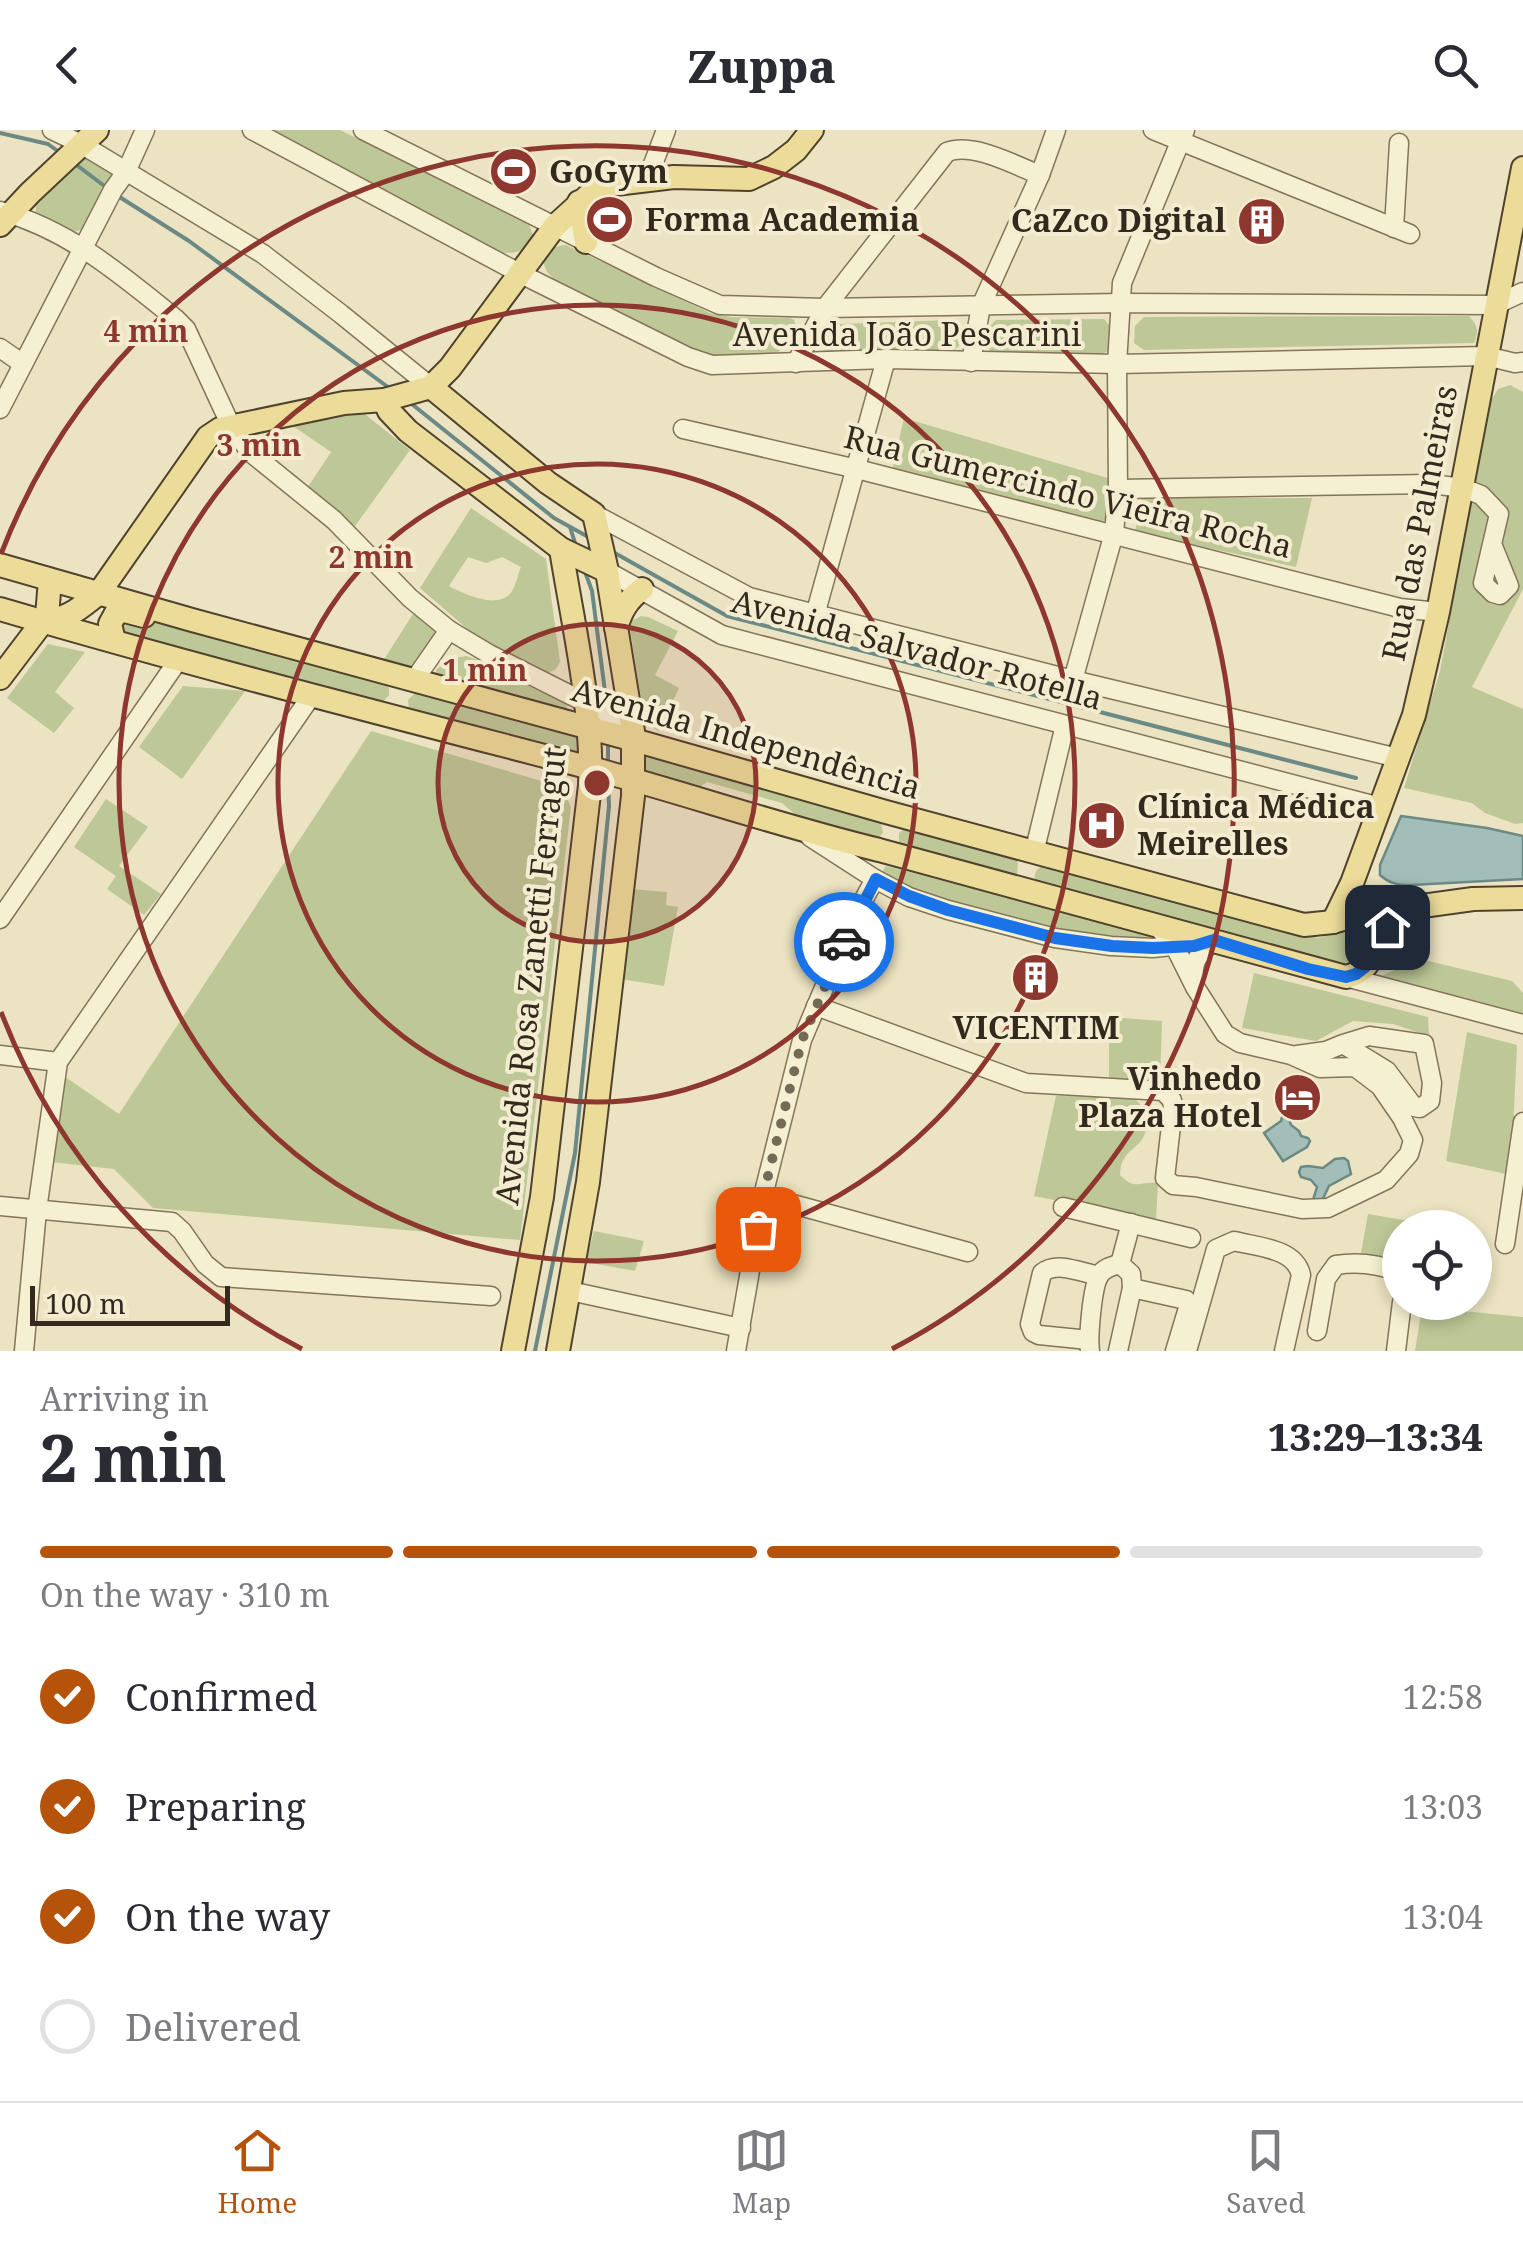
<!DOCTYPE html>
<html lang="en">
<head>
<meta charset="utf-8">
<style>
  :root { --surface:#fff; --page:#f7f7f7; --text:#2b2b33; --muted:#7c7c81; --line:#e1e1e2; --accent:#b45309 }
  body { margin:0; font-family:"Noto Serif",serif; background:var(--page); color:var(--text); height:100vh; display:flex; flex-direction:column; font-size:38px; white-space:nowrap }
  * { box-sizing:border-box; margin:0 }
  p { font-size:32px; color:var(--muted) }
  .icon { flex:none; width:55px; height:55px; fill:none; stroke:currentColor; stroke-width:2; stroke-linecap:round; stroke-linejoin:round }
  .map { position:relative; height:1221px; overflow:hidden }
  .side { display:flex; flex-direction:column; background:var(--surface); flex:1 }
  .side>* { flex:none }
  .fabs { position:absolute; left:1382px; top:1080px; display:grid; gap:20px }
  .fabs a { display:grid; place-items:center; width:110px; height:110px; border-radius:50%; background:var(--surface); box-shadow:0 5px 15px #0003; font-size:50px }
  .scale { position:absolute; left:30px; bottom:25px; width:200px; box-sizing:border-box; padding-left:10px; border:5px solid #332a1d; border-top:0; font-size:28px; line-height:35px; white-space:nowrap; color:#332a1d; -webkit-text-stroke:8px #f3ecd0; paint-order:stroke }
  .pin { position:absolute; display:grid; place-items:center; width:85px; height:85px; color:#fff; margin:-42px; border-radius:20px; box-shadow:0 5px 15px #0006 }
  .courier { position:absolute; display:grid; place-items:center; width:100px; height:100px; margin:-50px; border:8px solid #1a73e8; border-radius:50%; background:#fff; color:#222; box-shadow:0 2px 12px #0007 }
  .overview em { font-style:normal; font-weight:800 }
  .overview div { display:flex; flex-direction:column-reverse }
  .overview { display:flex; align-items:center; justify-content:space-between; height:170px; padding:0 40px }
  h1 { font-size:65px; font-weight:800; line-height:75px }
  .bar { display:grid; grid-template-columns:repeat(4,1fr); gap:15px 10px; align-content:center; height:120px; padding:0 40px }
  .bar i { height:12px; border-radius:8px; background:var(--line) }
  .bar .current { background:var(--accent) }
  .bar p { grid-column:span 4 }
  ol { padding:0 40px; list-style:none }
  li { display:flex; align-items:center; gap:30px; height:110px }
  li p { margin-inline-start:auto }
  li .icon { padding:10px; border-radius:50%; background:var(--accent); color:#fff; stroke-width:4 }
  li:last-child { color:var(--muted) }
  li i { width:55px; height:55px; border:5px solid var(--line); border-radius:50% }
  header { display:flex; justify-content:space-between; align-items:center; height:130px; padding:0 40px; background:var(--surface); font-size:45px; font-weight:800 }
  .tab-bar { display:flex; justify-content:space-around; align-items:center; height:140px; border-top:2px solid var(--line); background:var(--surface); font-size:28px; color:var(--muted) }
  .tab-bar a { display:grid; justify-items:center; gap:5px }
  .tab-bar .current { color:var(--accent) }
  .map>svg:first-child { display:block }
</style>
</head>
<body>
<header><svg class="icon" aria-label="back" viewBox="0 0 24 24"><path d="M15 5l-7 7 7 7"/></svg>Zuppa<svg class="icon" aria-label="search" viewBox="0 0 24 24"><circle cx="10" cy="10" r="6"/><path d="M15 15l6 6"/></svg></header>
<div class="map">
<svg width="1523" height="1221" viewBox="0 0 1523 1221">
  <rect width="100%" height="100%" fill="#ebe3c1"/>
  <g fill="#bdc896" fill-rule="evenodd">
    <path d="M268,0H340L529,95C541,116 518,126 500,122L276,8Z"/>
    <path d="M85,27L113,44L82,99L72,103L36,84V71Z"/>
    <path d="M566,115L710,183L731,187L790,188L794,190L796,196L793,208L789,214L774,225L711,227L554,149L547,142L543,132C548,120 553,116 566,115Z"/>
    <path d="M1469,186C1478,196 1479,201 1474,213L1144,220L1134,213L1135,196L1144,187Z"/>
    <path d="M1104,189L1111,197L1109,221L1099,225H994C981,213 983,202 996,190Z"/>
    <path d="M953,190L962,197L963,212L951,223L832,225L824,220L822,210L826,198L840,194Z"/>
    <path d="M1510,255L1523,262V459L1472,557L1523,579V693L1515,694L1485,683L1472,673L1404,658L1440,541L1490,272L1498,259Z"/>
    <path d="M357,278L410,320L355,396L306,360L331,322L290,294Z"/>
    <path d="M904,288L1111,349L1108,388L1101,392L892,341Z"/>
    <path d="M1142,368H1312L1296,437L1135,402Z"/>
    <path d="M471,378L546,429L560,532L556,539L548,543L506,527L479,509L420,458ZM468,427L486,433L502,427L521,437C518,444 516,455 512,461C500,481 464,464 449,456Z"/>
    <path d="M413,484L437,500L439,505C416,538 423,541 383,531Z"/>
    <path d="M126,485L174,497H192L384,552L389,558V565L381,574L117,503Z"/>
    <path d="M641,486L648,487L678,501L655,545L679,558L659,601L645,593L629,492Z"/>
    <path d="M48,514L85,522L55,562L74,578L54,603L7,568Z"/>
    <path d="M466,526L482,531L508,547L563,571L568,576L563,582L436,545V540L449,529Z"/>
    <path d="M183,556L245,561L182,649L139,617Z"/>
    <path d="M416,562L577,605L580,610L579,625L409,580L408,570Z"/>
    <path d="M371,601L562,657L571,677L520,1110L153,1078L114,1039L51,1032L61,944L119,984Z"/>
    <path d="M644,624L878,689L881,694L883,703L877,710L809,696L782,673L707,652L692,663L647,651L639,636Z"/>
    <path d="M106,669L148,697L119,736L161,764L144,785L107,759L116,746L74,717Z"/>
    <path d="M906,698L1013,725L1018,732L1017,746L899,715V703Z"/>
    <path d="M1048,734L1318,808C1340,801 1366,793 1360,828L1350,838L1036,753C1032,742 1038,737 1048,734Z"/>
    <path d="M886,736L1152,805L1146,809L1123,810L1051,802L918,765L882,742Z"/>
    <path d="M631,759L667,762L666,775L678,777L664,856L621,849Z"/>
    <path d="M1420,829L1512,851L1523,863V888L1374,849Z"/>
    <path d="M1254,843L1428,887L1429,906L1393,894L1353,891L1316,911L1242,898Z"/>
    <path d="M1109,887L1162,891L1160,953L1109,948Z"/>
    <path d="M1467,902L1517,915L1511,1045L1446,1031Z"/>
    <path d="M1056,966L1133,967C1146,978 1152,996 1141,1011C1135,1018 1128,1021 1124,1029C1120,1035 1121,1037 1120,1045C1136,1061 1138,1051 1158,1053L1156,1090L1034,1066Z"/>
    <path d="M1368,1084L1432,1095L1431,1097L1400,1098V1130L1361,1123Z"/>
    <path d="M594,1101L644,1111L635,1141L586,1132Z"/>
    <path d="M1422,1177L1523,1187V1221H1415Z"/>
  </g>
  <g fill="#a3bdb8" stroke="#6b8a86" stroke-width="2.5">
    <path d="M1401,686L1487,698L1523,706V749L1411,755C1398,755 1390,754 1380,745V735Z"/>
    <path d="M1288,986L1291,995L1299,1001L1301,1006L1308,1008L1310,1011L1307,1017L1283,1031L1264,1003L1281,991L1282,987Z"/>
    <path d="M1344,1028L1348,1031L1351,1044L1329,1056L1321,1073L1313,1070L1317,1057L1311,1050L1301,1047L1299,1042L1301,1037L1308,1036L1323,1038L1335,1029Z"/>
  </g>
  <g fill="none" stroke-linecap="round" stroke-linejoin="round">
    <g stroke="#6b8a86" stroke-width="4">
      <path d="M0,3L48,14L59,22"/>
      <path d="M74,33L107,58"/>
      <path d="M118,66L189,111L392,260"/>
      <path d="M408,271L554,388L592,409"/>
      <path d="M570,397L576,416"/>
      <path d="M613,422L727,486L1356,648"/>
      <path d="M584,439L592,461L607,577"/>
      <path d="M608,611V632"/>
      <path d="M535,1221L575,1023L609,676L608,651"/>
    </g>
    <defs>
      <g id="minor">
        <path d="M52,0L81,14L263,124L341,184L431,257"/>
        <path d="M252,0L521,144L688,227L712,235L886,229L1117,234L1486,226L1515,233L1523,232"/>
        <path d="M363,0L656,147L720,175L825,178L1122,173L1495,175L1523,162"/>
        <path d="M1153,0L1410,104"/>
        <path d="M647,50L666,0"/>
        <path d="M0,81C68,99 123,146 176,189L186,199L231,296L250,322L334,390L410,468L449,500L489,524L622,591L633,601"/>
        <path d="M1394,98L1399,13"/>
        <path d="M0,218L23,234"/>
        <path d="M971,232L981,176L1040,45L1056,0"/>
        <path d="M796,233L825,178L947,22C973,12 1014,35 1040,45"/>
        <path d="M0,279L113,60L126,42L145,0"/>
        <path d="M683,299L857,339L1400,478L1438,482"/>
        <path d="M1118,359L1431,354L1463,358L1481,365L1499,384L1483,453L1493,463L1500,465L1509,456L1492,414"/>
        <path d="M594,384L749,467L1073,550L1398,628"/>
        <path d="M607,441L722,505L1380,677"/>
        <path d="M815,485L886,229"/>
        <path d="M415,549L449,500"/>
        <path d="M1073,550L1114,403L1118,359L1117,234L1122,153L1185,0"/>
        <path d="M810,707L875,749L909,767L948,780L1055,808L1111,816L1153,818L1181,815"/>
        <path d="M1034,723L1065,595"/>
        <path d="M0,789L179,529"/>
        <path d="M1346,847L1523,894"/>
        <path d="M1194,852C1192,829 1198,826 1214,810"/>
        <path d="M816,876L1026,953L1163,961L1172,970L1173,978L1165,1048L1173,1055L1196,1057L1302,1079L1328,1078L1386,1050L1409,1024L1413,1010L1402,988L1380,956L1355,937L1320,938L1291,925L1240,913L1225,904L1195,857L1174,815L1157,796"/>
        <path d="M0,925L58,932"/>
        <path d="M1297,925L1326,921L1343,914L1387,941L1414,977L1420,978L1430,971L1432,953L1424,914L1369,906L1343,914"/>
        <path d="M763,1066L968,1122"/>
        <path d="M0,1076L172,1092L182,1101L205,1134L221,1147L491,1166"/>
        <path d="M1063,1077L1191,1108"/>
        <path d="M1505,1114L1523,992"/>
        <path d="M1120,1134L1131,1093"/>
        <path d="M1132,1158L1186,1170L1188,1178L1175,1221"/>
        <path d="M570,1161L741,1198"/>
        <path d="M1317,1201L1326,1149L1336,1135C1356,1132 1378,1134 1398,1142L1400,1146"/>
        <path d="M1089,1210L1039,1205L1033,1202L1030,1194L1042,1143C1057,1131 1080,1142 1099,1146"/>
        <path d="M24,1221L37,1080L58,932L312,565"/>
        <path d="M736,1221L763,1066L802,910L854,787L875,749"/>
        <path d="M1090,1221C1088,1207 1092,1158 1099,1146C1103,1138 1112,1136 1120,1134L1131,1144L1132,1158L1118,1221"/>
        <path d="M1187,1221L1216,1119L1234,1111C1257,1117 1295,1118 1301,1145L1284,1221"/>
        <path d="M1396,1221L1402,1172"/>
      </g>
      <g id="major">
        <path d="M579,72L586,112"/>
        <path d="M0,95L30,63L97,0"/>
        <path d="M431,257L548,353L594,384L607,441L633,601V666L588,1052L558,1221"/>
        <path d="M384,270L389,281L408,301L561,419L607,441"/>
        <path d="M0,435L192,490L634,610L886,682L1304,795L1333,792L1359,784L1385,779L1408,778L1473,769L1523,768"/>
        <path d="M0,479C194,536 391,586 587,637C685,663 780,696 879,720L1346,847C1376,839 1369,821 1385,800C1391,792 1400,785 1408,778"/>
        <path d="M47,491C69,488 82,477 99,463L208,307L220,299L344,273L384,270L431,257L450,238L555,96L588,66L607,55L674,47L749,49L774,37L796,20L812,0"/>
        <path d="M616,498C621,481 627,470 642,459"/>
        <path d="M114,511L110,494L116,483L125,481L144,486"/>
        <path d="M0,548L47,486L50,450"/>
        <path d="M1333,792L1352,753L1414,585L1438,482L1523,38"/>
        <path d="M513,1221L542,1067L590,655C593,578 573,495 561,419"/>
      </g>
    </defs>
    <use href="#minor" stroke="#83745a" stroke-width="21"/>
    <use href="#major" stroke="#51422e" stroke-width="26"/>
    <use href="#minor" stroke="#f6f0d3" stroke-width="18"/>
    <use href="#major" stroke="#ecdc9a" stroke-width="22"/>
  </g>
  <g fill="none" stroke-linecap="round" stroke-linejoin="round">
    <path stroke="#736b56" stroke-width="10" stroke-dasharray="0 18" d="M758,1099L763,1066L802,910L844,812"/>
    <path stroke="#1a73e8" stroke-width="12" d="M844,812L876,749L909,766L948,780L1055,808L1112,816L1153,818L1194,816L1214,810L1308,839L1346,847L1356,844L1371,832L1377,812L1387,797"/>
  </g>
  <circle cx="597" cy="653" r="159" fill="#8e372e" fill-opacity=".12"/>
  <g fill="none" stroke="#8e372e" stroke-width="5">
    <circle cx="597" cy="653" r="159"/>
    <circle cx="597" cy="653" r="319"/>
    <circle cx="597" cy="653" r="478"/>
    <path d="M302 1219A638 638 0 0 1 1 882M1 424A638 638 0 1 1 892 1219"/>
  </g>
  <defs>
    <symbol id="stadium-disc" viewBox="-11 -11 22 22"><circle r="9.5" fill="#8e372e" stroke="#f3ecd0"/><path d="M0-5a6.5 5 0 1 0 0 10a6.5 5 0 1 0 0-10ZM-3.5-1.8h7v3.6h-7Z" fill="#fff"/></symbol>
    <symbol id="building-disc" viewBox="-11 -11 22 22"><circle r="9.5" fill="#8e372e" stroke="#f3ecd0"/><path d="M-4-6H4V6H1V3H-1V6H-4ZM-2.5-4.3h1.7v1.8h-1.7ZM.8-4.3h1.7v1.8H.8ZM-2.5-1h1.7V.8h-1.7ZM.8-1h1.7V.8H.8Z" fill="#fff"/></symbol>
    <symbol id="hospital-disc" viewBox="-11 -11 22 22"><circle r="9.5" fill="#8e372e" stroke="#f3ecd0"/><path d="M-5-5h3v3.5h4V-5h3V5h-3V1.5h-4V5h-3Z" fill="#fff"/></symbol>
    <symbol id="hotel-disc" viewBox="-11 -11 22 22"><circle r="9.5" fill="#8e372e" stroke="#f3ecd0"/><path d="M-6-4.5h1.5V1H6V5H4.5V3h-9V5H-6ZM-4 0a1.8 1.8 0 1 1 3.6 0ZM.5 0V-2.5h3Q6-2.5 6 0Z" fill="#fff"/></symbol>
  </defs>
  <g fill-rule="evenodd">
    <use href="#stadium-disc" x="486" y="14" width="55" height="55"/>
    <use href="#stadium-disc" x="582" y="62" width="55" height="55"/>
    <use href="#building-disc" x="1234" y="64" width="55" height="55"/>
    <use href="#hospital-disc" x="1074" y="668" width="55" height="55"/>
    <use href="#building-disc" x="1008" y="820" width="55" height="55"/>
    <use href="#hotel-disc" x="1270" y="940" width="55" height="55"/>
  </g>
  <g text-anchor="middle" stroke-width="8" stroke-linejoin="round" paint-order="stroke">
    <g font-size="32" font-weight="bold" fill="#332a1d" stroke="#f3ecd0" text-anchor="start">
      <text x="549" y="53">GoGym</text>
      <text x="645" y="101">Forma Academia</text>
      <text x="1226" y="102" text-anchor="end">CaZco Digital</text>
      <text x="1137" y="688">Clínica Médica<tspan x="1137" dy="37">Meirelles</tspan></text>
      <text x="1036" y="909" text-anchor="middle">VICENTIM</text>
      <text x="1262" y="960" text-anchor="end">Vinhedo<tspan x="1262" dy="37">Plaza Hotel</tspan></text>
    </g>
    <g font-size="32" fill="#332a1d" stroke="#f3ecd0">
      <text x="907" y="216">Avenida João Pescarini</text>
      <text transform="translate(1068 362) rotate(14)" y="11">Rua Gumercindo Vieira Rocha</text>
      <text transform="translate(1420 393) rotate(-79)" y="11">Rua das Palmeiras</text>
      <text transform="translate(917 520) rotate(15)" y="11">Avenida Salvador Rotella</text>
      <text transform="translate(746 609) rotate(16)" y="11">Avenida Independência</text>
      <text transform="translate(531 846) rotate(-84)" y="11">Avenida Rosa Zanetti Ferragut</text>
    </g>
  </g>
  <circle cx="597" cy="653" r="15" fill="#8e372e" stroke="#f3ecd0" stroke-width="5"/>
  <g font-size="30" text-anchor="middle" font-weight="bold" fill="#8e372e" stroke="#f3ecd0" stroke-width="8" stroke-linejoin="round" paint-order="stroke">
    <text x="146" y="212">4 min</text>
    <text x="259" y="326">3 min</text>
    <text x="371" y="438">2 min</text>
    <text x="485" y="551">1 min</text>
  </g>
</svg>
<div class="fabs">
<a><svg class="icon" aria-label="locate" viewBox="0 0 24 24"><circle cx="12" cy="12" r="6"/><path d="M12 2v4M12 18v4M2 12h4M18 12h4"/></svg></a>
</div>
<div class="scale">100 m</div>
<div class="pin" style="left:758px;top:1099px;background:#ea580c"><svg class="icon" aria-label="bag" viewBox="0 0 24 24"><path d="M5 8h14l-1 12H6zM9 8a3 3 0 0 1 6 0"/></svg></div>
<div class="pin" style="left:1387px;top:797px;background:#1f2937"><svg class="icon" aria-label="home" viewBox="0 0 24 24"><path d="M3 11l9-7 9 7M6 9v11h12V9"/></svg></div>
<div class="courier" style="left:844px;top:812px"><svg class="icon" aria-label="car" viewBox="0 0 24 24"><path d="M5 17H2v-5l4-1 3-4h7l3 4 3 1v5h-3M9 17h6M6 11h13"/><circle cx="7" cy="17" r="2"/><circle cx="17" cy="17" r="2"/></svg></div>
</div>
<section class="side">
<div class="overview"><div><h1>2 min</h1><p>Arriving in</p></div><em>13:29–13:34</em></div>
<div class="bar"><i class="current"></i><i class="current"></i><i class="current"></i><i></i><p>On the way · 310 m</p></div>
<ol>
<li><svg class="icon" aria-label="check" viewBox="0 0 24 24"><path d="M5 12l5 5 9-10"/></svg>Confirmed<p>12:58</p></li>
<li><svg class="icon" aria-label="check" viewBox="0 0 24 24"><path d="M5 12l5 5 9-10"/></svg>Preparing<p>13:03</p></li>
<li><svg class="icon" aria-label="check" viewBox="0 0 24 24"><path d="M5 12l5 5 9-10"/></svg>On the way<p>13:04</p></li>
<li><i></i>Delivered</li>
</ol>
</section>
<nav class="tab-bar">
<a class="current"><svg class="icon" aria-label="home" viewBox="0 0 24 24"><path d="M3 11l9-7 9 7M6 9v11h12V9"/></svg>Home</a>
<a><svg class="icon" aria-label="map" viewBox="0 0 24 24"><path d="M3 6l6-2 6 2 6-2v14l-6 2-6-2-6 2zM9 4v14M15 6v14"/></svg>Map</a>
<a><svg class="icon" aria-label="saved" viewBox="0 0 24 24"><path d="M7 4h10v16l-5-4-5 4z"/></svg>Saved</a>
</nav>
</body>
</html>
